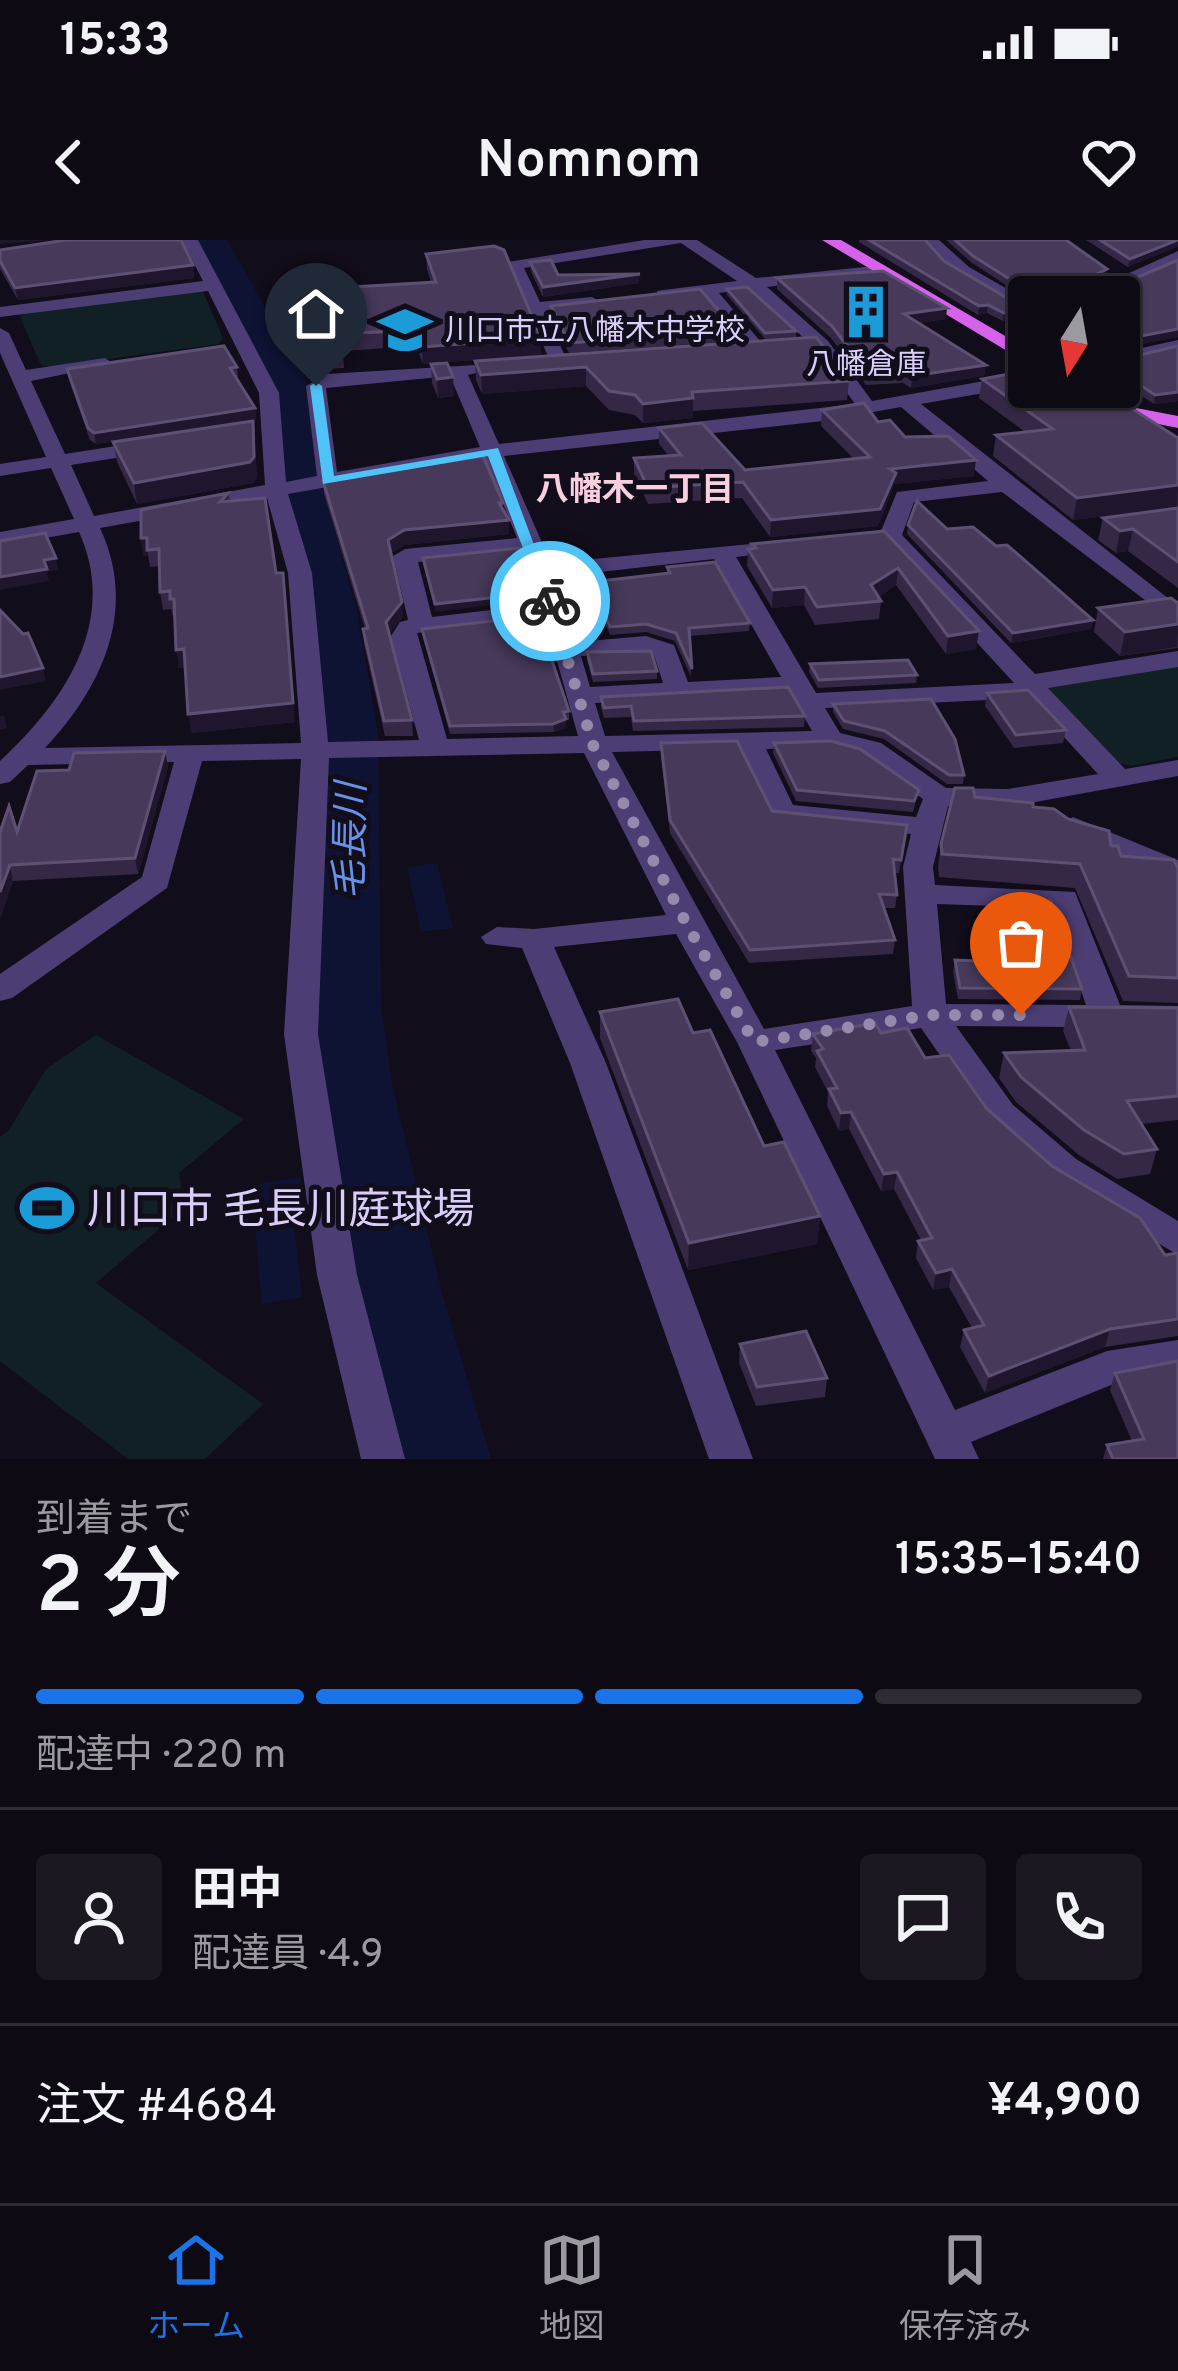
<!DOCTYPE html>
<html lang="ja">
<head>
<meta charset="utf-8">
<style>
  :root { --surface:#0e0a14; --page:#1c1822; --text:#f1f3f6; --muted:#9b9aa0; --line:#2e2b34; --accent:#1a73e8 }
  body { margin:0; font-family:Overpass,"Noto Sans JP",sans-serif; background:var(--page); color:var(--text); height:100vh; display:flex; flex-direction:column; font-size:45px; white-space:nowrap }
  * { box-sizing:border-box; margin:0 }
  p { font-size:39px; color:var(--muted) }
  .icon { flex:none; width:66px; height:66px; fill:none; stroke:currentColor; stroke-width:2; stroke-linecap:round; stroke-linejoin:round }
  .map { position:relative; height:1219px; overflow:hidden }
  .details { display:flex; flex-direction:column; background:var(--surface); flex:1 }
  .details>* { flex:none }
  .needle { width:78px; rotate:191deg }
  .controls { position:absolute; left:1008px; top:36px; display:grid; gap:24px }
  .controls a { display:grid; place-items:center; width:132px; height:132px; border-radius:12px; background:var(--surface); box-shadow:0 3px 9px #0004,0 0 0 3px var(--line); font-size:60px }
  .pin { position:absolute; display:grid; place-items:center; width:102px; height:102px; color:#fff; margin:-123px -51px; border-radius:50% 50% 50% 0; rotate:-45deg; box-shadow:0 0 12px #0007 }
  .pin .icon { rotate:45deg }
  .courier { position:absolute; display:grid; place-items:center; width:120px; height:120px; margin:-60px; border:9px solid #4fc3f7; border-radius:50%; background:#fff; color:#222; box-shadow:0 3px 15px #0007 }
  .overview em { font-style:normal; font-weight:600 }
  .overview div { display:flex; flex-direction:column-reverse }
  .overview { display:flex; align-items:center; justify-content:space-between; height:204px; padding:0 36px }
  h1 { font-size:78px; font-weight:600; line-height:90px }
  .bar { display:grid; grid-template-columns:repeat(4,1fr); gap:18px 12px; align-content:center; height:144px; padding:0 36px }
  .bar i { height:15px; border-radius:9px; background:var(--line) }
  .bar .active { background:var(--accent) }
  .bar p { grid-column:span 4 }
  .line { display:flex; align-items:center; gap:30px; padding:0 36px; border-top:3px solid var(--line) }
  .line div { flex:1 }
  .round { display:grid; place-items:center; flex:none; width:126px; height:126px; border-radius:12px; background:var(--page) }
  .status { display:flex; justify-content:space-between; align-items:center; height:84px; padding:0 60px; background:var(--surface); direction:ltr }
  .status svg { height:33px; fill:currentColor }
  header { display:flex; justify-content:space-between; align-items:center; height:156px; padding:0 36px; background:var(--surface); font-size:54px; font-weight:600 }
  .dock { display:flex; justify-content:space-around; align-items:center; height:168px; border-top:3px solid var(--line); background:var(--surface); font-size:33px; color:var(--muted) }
  .dock a { display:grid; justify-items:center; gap:6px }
  .dock .active { color:var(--accent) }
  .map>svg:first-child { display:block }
</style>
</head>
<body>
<div class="status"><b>15:33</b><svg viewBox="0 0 49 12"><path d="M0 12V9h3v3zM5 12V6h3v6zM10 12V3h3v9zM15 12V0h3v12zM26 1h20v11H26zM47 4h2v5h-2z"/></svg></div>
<header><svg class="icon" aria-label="back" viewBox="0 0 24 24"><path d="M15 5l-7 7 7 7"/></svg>Nomnom<svg class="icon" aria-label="heart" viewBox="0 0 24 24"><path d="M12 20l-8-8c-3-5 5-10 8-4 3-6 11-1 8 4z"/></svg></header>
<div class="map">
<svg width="1178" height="1219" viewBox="0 0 1178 1219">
  <rect width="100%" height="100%" fill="#120d1a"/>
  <g fill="#112024">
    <path d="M196,51L203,52L223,98L218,104L50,127L41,125L20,77L26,72Z"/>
    <path d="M1178,425V517L1131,526L1115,522L1048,451L1049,447Z"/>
    <path d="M96,795L244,879L179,933L184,968L96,1043L263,1164L205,1219H128L0,1121V897L9,890L46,829Z"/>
  </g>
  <g fill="#0e1333">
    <path d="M437,623L453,688L421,692L407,627Z"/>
    <path d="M300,937L301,946L290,948L302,1057L262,1064L251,945Z"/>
  </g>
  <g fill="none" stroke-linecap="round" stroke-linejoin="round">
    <path fill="#0e1333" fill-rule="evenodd" d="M195,0H227L317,159L318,232L356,367L378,494L381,765L392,843L443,1057L491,1219H403L361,1057L320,843L313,765L324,494L308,367L276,232L279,159Z"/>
    <g fill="#4c3e74" fill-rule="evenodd">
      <path d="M182,0H198L279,153L286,242L317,236L306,146L327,134L476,125V133L468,135L499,204L855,164L816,109L750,49L719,53L767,109L758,114L702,55L657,59V51L663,50L737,41L681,3L524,28L540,62L592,57L601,62L544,72L568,122L552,126L508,22L645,0H697L756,38L884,25L886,28L878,33L767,47L828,101L872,161L1029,133V145L921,164L1178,366V385L1002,252L914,262L902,295L1035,434L1178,411V427L1048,448L1125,529L1178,520V536L1008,567L948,566L933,627L935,645L1075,652L1120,765L1178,766V788L956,786L1013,865L1076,919L1178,981V1015L1050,939L987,883L921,788L775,810L955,1170L1107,1111L1178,1100V1134L1111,1145L971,1202L979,1219H935L737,802L676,694L554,707L606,823L753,1219H709L570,823L522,708L486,704L481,697L497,687L534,689L666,675L584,513L329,518L318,794L357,1035L405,1219H361L317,1035L284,794L301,519L202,521L167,648L12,758L0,761V734L142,637L174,522L28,525L10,542L0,544V521C65,461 119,381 79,292L0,306V292L74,279L51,228L0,236V224L46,217L0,113V88L9,93L26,130L105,118L114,124L31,141L65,214L154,200L164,206L154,212L71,225L94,276L265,245L259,153L208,51L0,77V67L203,41ZM450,136L480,207L337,232L326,148ZM901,167L988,241L897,252L879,296L1014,443L816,453L736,317L802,309V299L551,323L504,216L823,181ZM485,219L517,298L405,309L393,316L408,380L400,382L391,396L419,500L328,502L312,333L288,254ZM267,258L288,333L301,503L45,508C103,446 138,369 100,288ZM523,311L541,364L432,377L418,322ZM714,319L781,437L688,442L674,405L646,396L576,402L556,337ZM545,378L578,496L447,499L417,393ZM644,412L654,415L663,443L590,447L581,416ZM790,452L812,491L605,496L595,463ZM1028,458L1098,534L1008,549L946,548L881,503L840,493L825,468ZM830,507L861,515L923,559L916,577L793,565L766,509ZM739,509L772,579L911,594L903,627L912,766L764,789L612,512ZM937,664L1052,668L1086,765L946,764Z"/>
      <path d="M923,0H939L969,27L1023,58L1029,63V76L945,25Z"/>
      <path d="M1178,11V22L1098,57H1076Z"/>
      <path d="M1178,100V110L1119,125V113Z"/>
      <path d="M1073,577L1178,620V640L1063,592L1058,586Z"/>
    </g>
    <g fill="#d661eb" fill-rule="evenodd">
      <path d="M822,0H841L1029,110V124Z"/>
      <path d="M1070,147H1094L1131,167L1178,176V188L1118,176Z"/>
    </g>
  </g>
  <g fill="#352746">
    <path d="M859,0H925L944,21L1029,71V82L1021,78L1003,81L987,73L978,75L859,2Z"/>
    <path d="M946,0H1066L1107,29L1106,37L1077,51V53H1101L1178,20V97L1119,108V57H1029V60L972,23Z"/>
    <path d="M1086,0H1178L1128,27Z"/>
    <path d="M0,10L193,25L194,38L18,60L0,29Z"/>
    <path d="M426,14L541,115L423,124L416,106L343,111L344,128L310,130L302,50L431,42L427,29Z"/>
    <path d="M530,22L558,35L639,43L543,57L531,32Z"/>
    <path d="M777,38L946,79L919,83L986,125L984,136L911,148L903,143L866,145L831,98L777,49Z"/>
    <path d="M727,49L796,91V97L765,99L727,55Z"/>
    <path d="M551,66L736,91V101L569,113L551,76Z"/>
    <path d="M1178,106V161L1154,164L1119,141V120Z"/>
    <path d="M475,121L849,141L847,160L693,171V178L643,183L635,175L609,170L586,146L482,154L476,140Z"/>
    <path d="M431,124L454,156L438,158L432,143Z"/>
    <path d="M237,127L238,138H237L255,168L256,179L96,204L90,200L69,140L67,129Z"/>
    <path d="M982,139L1041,150L1178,198V267L1073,280L993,216L996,195L1025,192L979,158Z"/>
    <path d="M822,170L878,182L974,236L894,244L878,286L770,297L742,258L648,264L634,234V218L669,216L659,204V188L745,230L854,219L821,186Z"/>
    <path d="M253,181L257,238L253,243L137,264L117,222L113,202Z"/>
    <path d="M323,241L503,263V271L509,280V294L405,305L391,313L403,377L389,394L412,480L413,496H385L364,404L363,389H365L324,254Z"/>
    <path d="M228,253L295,482L191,493L185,427L179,428L175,377H173L171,369L163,370L160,352V326L150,327L148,315L144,316L141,298Z"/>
    <path d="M1178,268V348L1128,311L1116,313L1098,300L1103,278Z"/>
    <path d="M908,285L947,289L996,306L1093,380L1091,389L1011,403L907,294Z"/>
    <path d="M884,291L976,409L946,414L896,345L878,357L881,361L879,379L815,385L804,365L772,368L747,326L748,309H752V304Z"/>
    <path d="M667,327L750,383L749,391L689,396L691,437L675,401L646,392L610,395L591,350V342L667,334Z"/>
    <path d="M1178,363V408L1120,416L1094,392L1098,368Z"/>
    <path d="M422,389L569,471V480H566V488L554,492L450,494L423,397Z"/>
    <path d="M587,412L657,431V439L593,442L587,420Z"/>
    <path d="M810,424L917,435L916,443L818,448L809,432Z"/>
    <path d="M987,453L1066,490L1063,503L1014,508L985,466Z"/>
    <path d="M601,457L805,476L804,487L633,491L631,477L604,478L601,467Z"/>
    <path d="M833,464L964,535L963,544H947L884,499L843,489L833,472Z"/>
    <path d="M661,503L772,571L907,585L899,633H894L897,655L895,668H884L895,700L893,714L749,723L670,593L661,515Z"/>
    <path d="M774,503L919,550L913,572L796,561L773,513Z"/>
    <path d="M165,511L168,527L138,634L13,641L0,679L9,566L17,592L69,530Z"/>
    <path d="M975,557L1033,567L1111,606L1121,616L1178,629V763L1123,761L1075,648L939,637L938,627L941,604Z"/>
    <path d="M1019,660L1082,749L1080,760L958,759L953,732L955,720L1029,723L1017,671Z"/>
    <path d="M1069,767L1178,768V880L1141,884L1157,909L1150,934L1117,939L1079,915L1016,862L999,838L1004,813L1071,811L1063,791Z"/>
    <path d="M600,772L693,793L764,906L820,976L817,1004L688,1030L600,798Z"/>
    <path d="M881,793L925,818L1052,926L1165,1015L1178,1013V1096L1105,1107L985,1153L960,1107L964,1090L972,1088L949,1047L933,1050L916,1018L918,1001L921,1000L894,949L881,951L849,889L839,891L827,866L828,852L815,827L816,818L811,811L813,794Z"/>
    <path d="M740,1104L827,1138L825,1157L756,1166L739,1123Z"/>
    <path d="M1115,1133L1178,1219H1103L1107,1205L1132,1201L1110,1150Z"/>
  </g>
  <g fill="#1f152d">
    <path d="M0,0H51L0,4Z"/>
    <path d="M1178,0V7L1128,27L1130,19Z"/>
    <path d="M193,25L194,38L18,60L15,48Z"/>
    <path d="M1107,29L1106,37L1074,53L1075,45Z"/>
    <path d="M640,34L639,43L543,57V47Z"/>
    <path d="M988,65L987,73L978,75L979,66Z"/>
    <path d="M947,68L946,79L903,85L904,74Z"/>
    <path d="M1022,70L1021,78L1003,81L1004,73Z"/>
    <path d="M1178,89V97L1119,108L1120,100Z"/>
    <path d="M541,98V115L423,124L422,107Z"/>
    <path d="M986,125L984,136L911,148L912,136Z"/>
    <path d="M586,127V146L482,154L481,135Z"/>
    <path d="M453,137L454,156L438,158L437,139Z"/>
    <path d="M1178,152V161L1154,164L1155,155Z"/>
    <path d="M693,158V178L643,183V164Z"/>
    <path d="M255,168L256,179L96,204L94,193Z"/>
    <path d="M253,181L257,238L253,243L137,264L134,243Z"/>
    <path d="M976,220L974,236L894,244L878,286L770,297L771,280L890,229Z"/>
    <path d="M1178,245L1177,267L1073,280L1077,258Z"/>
    <path d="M509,280V294L405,305L389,314L388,300L404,290Z"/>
    <path d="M1133,289L1128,311L1116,313L1120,291Z"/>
    <path d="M141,298H147L148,315L144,316Z"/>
    <path d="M56,318L58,330L47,332L49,341L0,350V337L44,320Z"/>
    <path d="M898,328L896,345L869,363L871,345Z"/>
    <path d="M283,333L295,482L191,493L188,474Z"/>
    <path d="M805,347L804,365L772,368L773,350Z"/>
    <path d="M535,353V360L435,372V364Z"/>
    <path d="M402,362L403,377L387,397L386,382Z"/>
    <path d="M1093,380L1091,389L1011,403L1013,393Z"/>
    <path d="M1178,384L1177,407L1120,416L1125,392Z"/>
    <path d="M979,391L976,409L946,414L948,396Z"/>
    <path d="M184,409L187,427L179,428L176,410Z"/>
    <path d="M43,428L46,441L0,450V437Z"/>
    <path d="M4,475L7,488L0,490V476Z"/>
    <path d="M566,479V488L554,492L553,484Z"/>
    <path d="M165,511L168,527L138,634L135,618Z"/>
    <path d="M10,625L13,641L0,679V652Z"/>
    <path d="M851,872L849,889L839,891L841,873Z"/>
    <path d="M897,932L894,949L881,951L884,934Z"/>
    <path d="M820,976L817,1004L688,1030L689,1003Z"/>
    <path d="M952,1029L949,1047L933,1050L936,1033Z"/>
    <path d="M1110,1089L1105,1107L985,1153L989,1136Z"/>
  </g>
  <g fill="#46395a" stroke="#5e5073" stroke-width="3">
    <path d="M66,0H181L193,25L15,48L0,21V10Z"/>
    <path d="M869,0H925L944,21L1029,71V73L1022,70L1004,73L988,65L979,66Z"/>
    <path d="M955,0H1066L1107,29L1075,45L1077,53H1101L1178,20V89L1120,100L1119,102V57H1034L1035,55L973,16Z"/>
    <path d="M1100,0H1178L1130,19Z"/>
    <path d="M494,6L504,10L541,98L422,107L415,90L340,94L343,111L309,113L302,50L436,42L426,14Z"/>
    <path d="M551,20L558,35L640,34L543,47L530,22Z"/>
    <path d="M883,31L947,68L904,74L986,125L912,136L904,131L867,133L832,86L777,38Z"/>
    <path d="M747,47L796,91L765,93L727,49Z"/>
    <path d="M700,49L736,91L569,103L551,66Z"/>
    <path d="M816,97L849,141L692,152L693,158L643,164L635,155L609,151L586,127L481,135L475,121Z"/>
    <path d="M224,106L237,127L230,128L255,168L94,193L88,188L67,129Z"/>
    <path d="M1178,106V152L1155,155L1119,131V120Z"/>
    <path d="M447,123L453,137L437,139L431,124Z"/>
    <path d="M1014,133L1029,142V147H1037L1041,150L1098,147L1178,198V245L1077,258L996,195L1053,189L982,139Z"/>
    <path d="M864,163L878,182L890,180L905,197L948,196L976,220L890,229L896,233L880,269L771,280L743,242L648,248L634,218L681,215L659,188L702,183L745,230L870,217L822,170Z"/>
    <path d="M253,181L254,217L250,222L134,243L113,202Z"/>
    <path d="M483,216L503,263H499L509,280L404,290L388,300L402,362L386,382L412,480L384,481L363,389L368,388L323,241Z"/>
    <path d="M228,253L220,262L265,258L276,333H283L293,463L188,474L184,409L176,410L174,359H170V351L160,352L159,309L147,310V298H141V270Z"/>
    <path d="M917,261L947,289L973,287L996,306L1007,305L1093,380L1013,393L908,285Z"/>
    <path d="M1178,268V322L1133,289L1120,291L1103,278Z"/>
    <path d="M884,291L979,391L948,396L898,328L871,345L881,361L817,367L805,347L773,350L748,309L756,308L752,304Z"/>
    <path d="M45,293L56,318L44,320L47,329L0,337V301Z"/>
    <path d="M520,308L535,353L435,364L423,318Z"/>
    <path d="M715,322L750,383L689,388L692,429L676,393L646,384L610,387L591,342L670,333L667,327Z"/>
    <path d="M1171,358L1178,363V384L1125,392L1098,368Z"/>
    <path d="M0,370L23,394L28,393L43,428L0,437Z"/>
    <path d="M537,376L569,471L563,472L566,479L553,484L450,486L422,389Z"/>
    <path d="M651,411L657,431L593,434L587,412Z"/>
    <path d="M908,420L917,435L819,440L810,424Z"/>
    <path d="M788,447L805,476L634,481L631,466L604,468L601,457Z"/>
    <path d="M1028,450L1066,490L1016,495L987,453Z"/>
    <path d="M931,459L955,499L964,535H949L885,491L844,481L833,464Z"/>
    <path d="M737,501L772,571L907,585L901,620L893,619L897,655L879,654L895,700L750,710L670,580L661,503Z"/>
    <path d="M831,501L860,509L919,550L914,561L797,550L774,503Z"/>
    <path d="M165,511L135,618L10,625L0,652V592L9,566L17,592L37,531L69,530L74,513Z"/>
    <path d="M955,548H973L975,557L1033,563V567L1054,569L1068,579L1109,591L1111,606H1118L1121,616L1174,620L1178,629V738L1129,736L1080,624L942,614L941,604Z"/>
    <path d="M1019,660L1051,661L1082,749L960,748L955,720L1034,723Z"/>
    <path d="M678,759L693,793L710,790L764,906L784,902L820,976L689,1003L600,772Z"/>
    <path d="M1069,767L1178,768V856L1127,861L1157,909L1124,914L1084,890L1021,837L1004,813L1085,810Z"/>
    <path d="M875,783L881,793L907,788L925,818L949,815L987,869L1052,926L1140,978L1165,1015L1178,1013V1079L1110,1089L989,1136L964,1090L984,1085L952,1029L936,1033L918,1001L932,998L897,932L884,934L851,872L841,873L829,849L837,848L817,811L823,809L813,794Z"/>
    <path d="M806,1091L827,1138L757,1147L740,1104Z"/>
    <path d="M1178,1121V1219H1113L1107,1205L1144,1199L1115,1133Z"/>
  </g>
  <path fill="#4fc3f7" d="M316,142L322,146L334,236L498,208L556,364L543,361L488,216L323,244L310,146Z"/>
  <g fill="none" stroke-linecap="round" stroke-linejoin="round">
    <path stroke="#958aab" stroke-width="12" stroke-dasharray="0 21.6" d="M550,361L593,505L686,683L754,802L930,775H1021"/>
  </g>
  <defs>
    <symbol id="building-bare" viewBox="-9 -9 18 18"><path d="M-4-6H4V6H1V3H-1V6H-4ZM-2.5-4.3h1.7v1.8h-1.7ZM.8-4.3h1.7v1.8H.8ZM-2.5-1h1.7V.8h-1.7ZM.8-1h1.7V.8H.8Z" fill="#1b9bd7" stroke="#120d1a" stroke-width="2.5" paint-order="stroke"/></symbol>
    <symbol id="school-bare" viewBox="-9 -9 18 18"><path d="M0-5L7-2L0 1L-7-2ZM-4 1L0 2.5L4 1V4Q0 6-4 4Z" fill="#1b9bd7" stroke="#120d1a" stroke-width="2.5" paint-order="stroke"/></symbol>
    <symbol id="stadium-bare" viewBox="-9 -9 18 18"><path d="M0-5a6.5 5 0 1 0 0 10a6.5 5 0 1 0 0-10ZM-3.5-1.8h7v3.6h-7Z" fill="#1b9bd7" stroke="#120d1a" stroke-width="2.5" paint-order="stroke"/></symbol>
  </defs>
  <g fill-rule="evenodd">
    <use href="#building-bare" x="828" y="34" width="76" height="76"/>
    <use href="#school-bare" x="367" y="52" width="76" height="76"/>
    <use href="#stadium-bare" x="9" y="930" width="76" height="76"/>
  </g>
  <g text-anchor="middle" stroke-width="10" stroke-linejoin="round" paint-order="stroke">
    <g font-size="30" fill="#dbcdf9" stroke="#120d1a" text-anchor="start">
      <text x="445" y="100">川口市立八幡木中学校</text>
      <text x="866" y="134" text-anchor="middle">八幡倉庫</text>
    </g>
    <g font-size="33" font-weight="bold" fill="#f9cfe0" stroke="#120d1a">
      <text x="635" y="260">八幡木一丁目</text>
    </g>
    <g font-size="39" font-style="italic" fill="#6792ec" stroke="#120d1a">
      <text transform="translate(349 601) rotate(-89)" y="14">毛長川</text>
    </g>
    <g font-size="42" fill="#dbcdf9" stroke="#120d1a" text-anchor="start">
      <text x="87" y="983">川口市 毛長川庭球場</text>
    </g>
  </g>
</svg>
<div class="controls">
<a><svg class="needle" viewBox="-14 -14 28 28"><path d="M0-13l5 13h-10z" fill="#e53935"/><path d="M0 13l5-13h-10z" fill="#9b9aa0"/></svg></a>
</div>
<div class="pin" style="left:1021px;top:775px;background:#ea580c"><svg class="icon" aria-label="bag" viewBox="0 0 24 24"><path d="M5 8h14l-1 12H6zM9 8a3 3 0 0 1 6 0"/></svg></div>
<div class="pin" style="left:316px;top:146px;background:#1f2937"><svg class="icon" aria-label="home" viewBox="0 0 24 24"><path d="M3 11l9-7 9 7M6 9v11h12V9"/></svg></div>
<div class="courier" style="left:550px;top:361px"><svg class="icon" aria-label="bike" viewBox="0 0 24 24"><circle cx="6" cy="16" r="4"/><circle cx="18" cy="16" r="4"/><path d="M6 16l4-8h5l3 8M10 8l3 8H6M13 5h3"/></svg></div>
</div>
<section class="details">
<div class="overview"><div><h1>2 分</h1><p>到着まで</p></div><em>15:35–15:40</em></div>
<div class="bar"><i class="active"></i><i class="active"></i><i class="active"></i><i></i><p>配達中 · 220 m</p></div>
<div class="line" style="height:216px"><a class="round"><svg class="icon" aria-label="person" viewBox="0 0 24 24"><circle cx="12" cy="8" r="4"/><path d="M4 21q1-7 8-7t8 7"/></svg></a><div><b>田中</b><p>配達員 · 4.9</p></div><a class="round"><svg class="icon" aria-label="chat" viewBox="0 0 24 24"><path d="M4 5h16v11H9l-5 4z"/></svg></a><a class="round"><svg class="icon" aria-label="phone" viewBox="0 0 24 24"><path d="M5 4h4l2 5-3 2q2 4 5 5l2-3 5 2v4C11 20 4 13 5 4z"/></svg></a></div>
<div class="line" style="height:156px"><div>注文 #4684</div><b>¥4,900</b></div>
</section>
<nav class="dock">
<a class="active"><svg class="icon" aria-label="home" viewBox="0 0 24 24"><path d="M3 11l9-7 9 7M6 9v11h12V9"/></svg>ホーム</a>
<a><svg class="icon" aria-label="map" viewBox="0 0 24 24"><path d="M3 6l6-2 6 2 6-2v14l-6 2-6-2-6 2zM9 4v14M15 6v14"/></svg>地図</a>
<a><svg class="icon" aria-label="saved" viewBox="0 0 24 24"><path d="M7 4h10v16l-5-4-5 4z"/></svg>保存済み</a>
</nav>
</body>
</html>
